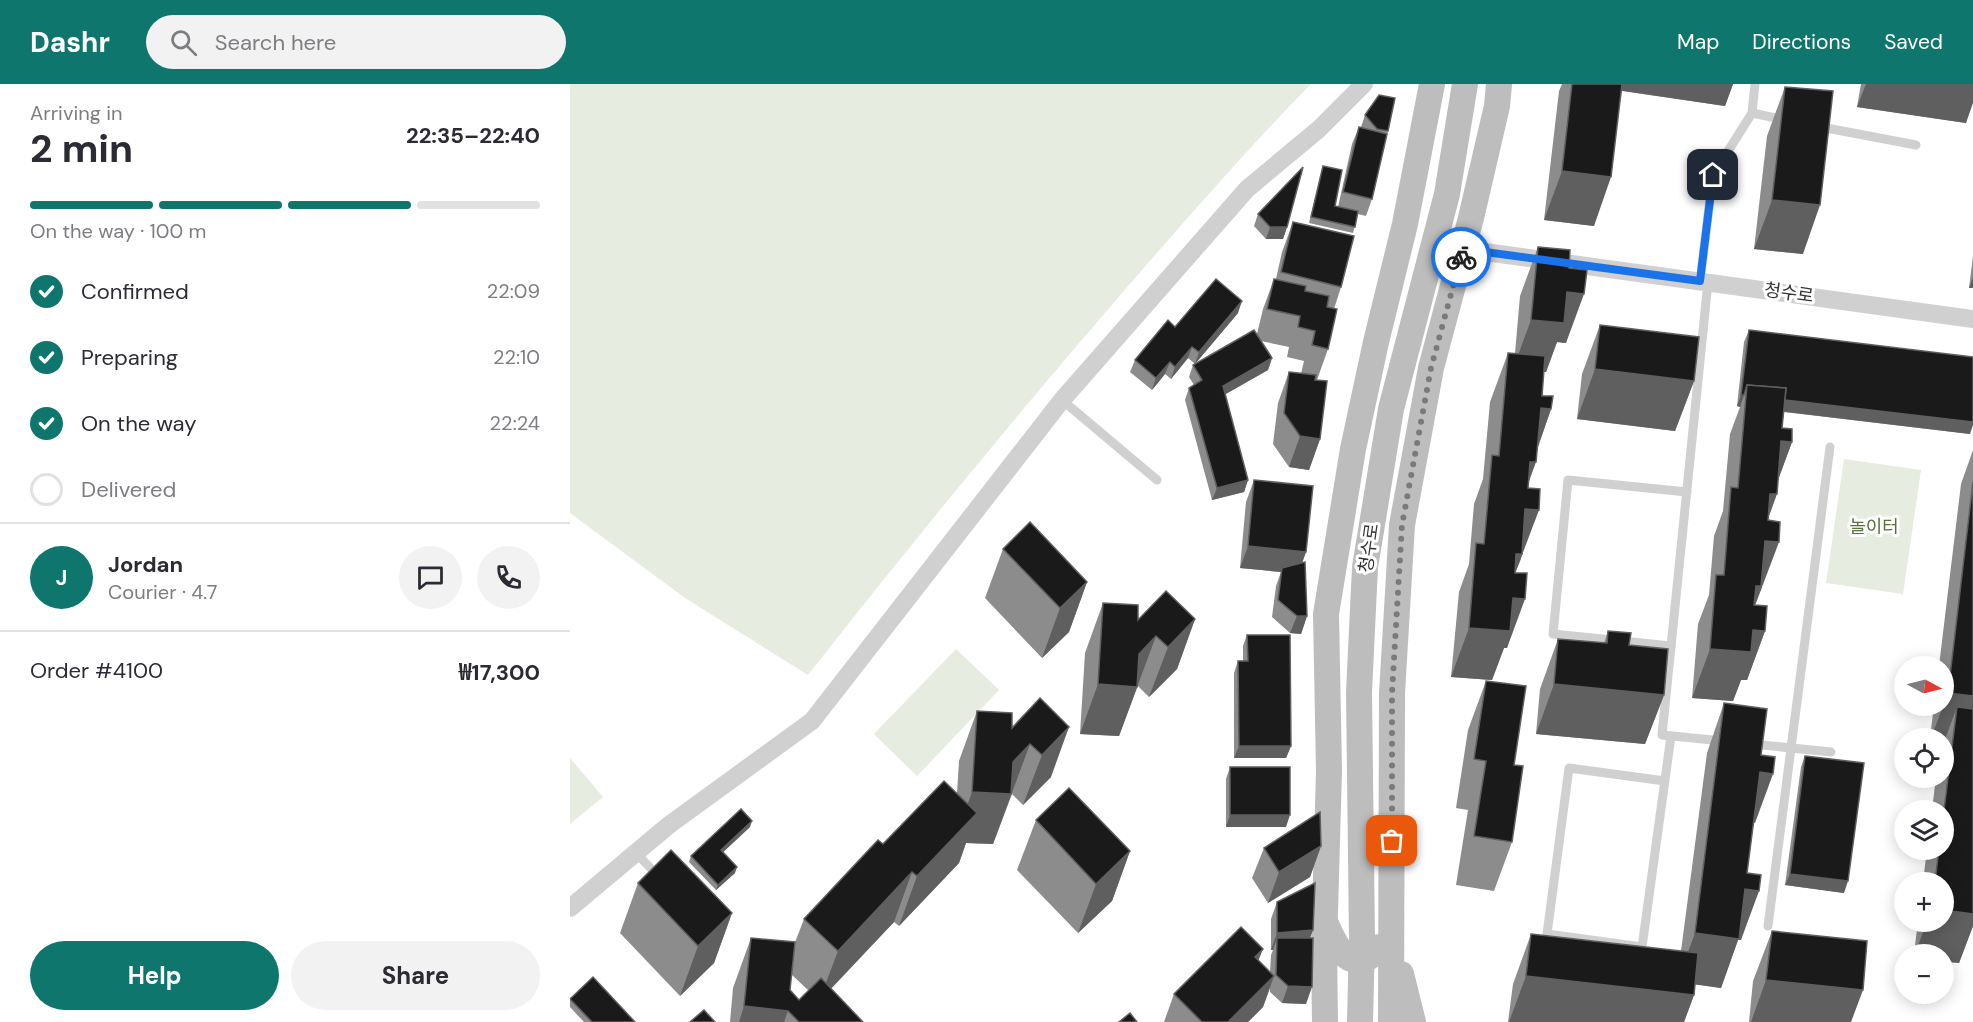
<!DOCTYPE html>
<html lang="en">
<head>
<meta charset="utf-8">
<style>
  :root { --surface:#fff; --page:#f2f2f3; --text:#2b2b33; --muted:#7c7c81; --line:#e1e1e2; --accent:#0f766e }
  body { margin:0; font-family:"DM Sans","Noto Sans KR",sans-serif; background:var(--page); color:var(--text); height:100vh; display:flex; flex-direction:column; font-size:22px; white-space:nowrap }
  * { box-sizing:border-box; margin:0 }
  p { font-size:20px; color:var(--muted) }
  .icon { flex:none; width:33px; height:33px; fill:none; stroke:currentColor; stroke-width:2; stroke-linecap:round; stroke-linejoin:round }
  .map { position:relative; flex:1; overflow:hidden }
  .side { display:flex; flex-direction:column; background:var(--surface); width:570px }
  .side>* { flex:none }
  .needle { width:39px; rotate:97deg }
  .buttons { position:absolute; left:1324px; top:572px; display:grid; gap:12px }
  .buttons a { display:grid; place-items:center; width:60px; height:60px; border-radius:50%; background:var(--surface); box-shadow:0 3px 15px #0003; font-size:30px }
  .pin { position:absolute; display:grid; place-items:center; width:51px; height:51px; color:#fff; margin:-26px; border-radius:12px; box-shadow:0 3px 9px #0006 }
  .courier { position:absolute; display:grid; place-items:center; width:60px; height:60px; margin:-30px; border:4px solid #1a73e8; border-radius:50%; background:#fff; color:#222; box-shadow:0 2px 8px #0007 }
  .overview em { font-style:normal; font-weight:700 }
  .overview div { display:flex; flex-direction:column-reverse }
  .overview { display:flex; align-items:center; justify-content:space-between; height:102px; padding:0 30px }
  h1 { font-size:39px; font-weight:700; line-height:45px }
  .bar { display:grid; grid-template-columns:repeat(4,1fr); gap:9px 6px; align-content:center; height:72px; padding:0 30px }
  .bar i { height:8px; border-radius:4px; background:var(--line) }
  .bar .active { background:var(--accent) }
  .bar p { grid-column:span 4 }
  .line { display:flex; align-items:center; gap:15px; padding:0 30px; border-top:2px solid var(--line) }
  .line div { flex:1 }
  .round { display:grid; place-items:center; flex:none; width:63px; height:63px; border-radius:32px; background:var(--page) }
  ol { padding:0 30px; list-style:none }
  li { display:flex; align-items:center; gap:18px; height:66px }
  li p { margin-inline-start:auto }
  li .icon { padding:6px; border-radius:50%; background:var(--accent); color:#fff; stroke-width:4 }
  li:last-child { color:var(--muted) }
  li i { width:33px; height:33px; border:3px solid var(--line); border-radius:50% }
  .primary-button { display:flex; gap:12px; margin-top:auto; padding:12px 30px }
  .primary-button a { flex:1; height:69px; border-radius:36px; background:var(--accent); color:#fff; font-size:24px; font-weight:700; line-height:69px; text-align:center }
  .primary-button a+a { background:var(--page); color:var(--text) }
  header { display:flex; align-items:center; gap:36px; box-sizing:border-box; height:84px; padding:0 30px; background:var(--accent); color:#fff }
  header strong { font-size:28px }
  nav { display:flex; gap:33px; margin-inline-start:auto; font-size:21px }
  .search { width:420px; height:54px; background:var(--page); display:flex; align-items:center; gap:15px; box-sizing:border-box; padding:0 21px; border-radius:33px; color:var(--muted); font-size:22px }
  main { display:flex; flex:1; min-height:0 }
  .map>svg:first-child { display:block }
</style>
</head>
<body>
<header>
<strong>Dashr</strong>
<div class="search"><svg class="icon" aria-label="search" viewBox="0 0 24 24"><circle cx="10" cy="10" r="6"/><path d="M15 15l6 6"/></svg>Search here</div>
<nav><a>Map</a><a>Directions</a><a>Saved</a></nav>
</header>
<main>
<section class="side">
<div class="overview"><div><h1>2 min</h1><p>Arriving in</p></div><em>22:35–22:40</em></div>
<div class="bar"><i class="active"></i><i class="active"></i><i class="active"></i><i></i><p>On the way · 100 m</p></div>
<ol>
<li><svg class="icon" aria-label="check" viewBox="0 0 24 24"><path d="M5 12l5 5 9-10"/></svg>Confirmed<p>22:09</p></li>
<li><svg class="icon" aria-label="check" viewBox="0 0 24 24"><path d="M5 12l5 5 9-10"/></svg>Preparing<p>22:10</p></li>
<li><svg class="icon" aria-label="check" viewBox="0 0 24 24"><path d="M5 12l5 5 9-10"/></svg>On the way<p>22:24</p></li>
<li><i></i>Delivered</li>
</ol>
<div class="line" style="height:108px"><b class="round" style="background:var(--accent);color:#fff">J</b><div><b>Jordan</b><p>Courier · 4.7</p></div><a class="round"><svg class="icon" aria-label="chat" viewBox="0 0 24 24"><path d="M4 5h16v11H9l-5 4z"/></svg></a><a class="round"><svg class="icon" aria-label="phone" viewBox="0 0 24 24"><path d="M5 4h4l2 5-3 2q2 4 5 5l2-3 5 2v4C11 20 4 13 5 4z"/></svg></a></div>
<div class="line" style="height:78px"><div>Order #4100</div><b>₩17,300</b></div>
<div class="primary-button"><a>Help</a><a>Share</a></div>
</section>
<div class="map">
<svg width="1403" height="938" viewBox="0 0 1403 938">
  <rect width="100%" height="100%" fill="#fff"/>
  <g fill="#e6ecdf">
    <path d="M0,0H741C675,67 614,138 552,209C444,334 340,461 238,591L115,514L0,429Z"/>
    <path d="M1274,375L1351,386L1333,510L1256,499Z"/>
    <path d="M386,565L429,606L347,692L304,650Z"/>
    <path d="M0,674L33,713L0,740Z"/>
  </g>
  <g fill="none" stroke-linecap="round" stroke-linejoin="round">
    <g stroke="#d0d0d0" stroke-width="9">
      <path d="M1182,29L1215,36"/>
      <path d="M1246,42L1346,61"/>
      <path d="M1130,197L1143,91L1182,29L1185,0"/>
      <path d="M1138,198L1092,651L1153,657"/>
      <path d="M492,316L587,396"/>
      <path d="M1101,562L983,550L998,396L1117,408"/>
      <path d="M1182,660L1261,668"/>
      <path d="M1095,697L999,684L977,850L1072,863L1101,652"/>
      <path d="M66,769L89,793"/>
      <path d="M1198,842L1260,363"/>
    </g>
    <g stroke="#d0d0d0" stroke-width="18">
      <path d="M893,165L1403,235"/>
      <path d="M0,824L99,741L242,637L492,316L677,105L749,45L794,0"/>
    </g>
    <g stroke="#bdbdbd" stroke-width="26">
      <path d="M756,840C763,856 773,881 794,875C801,873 805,870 809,863"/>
      <path d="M831,890L843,938"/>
      <path d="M755,938L754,862L759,687L756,530L783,365L806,258L835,140L862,0"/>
      <path d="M821,938L822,609L832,441L861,284L901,134L927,22L929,0"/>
    </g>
    <path stroke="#bdbdbd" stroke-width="26" d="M790,938L792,856L789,608L795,483L821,325L877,110L895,0"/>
  </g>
  <g fill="#8c8c8c" fill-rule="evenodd">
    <path d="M992,0H1163L1155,22L1052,7L1024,142L974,136L989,7Z"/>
    <path d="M1291,0H1403L1396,39L1287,23Z"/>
    <path d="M1215,3L1233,170L1184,165L1197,52Z"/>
    <path d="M795,31L818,47L802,115L796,132L788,130L783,149L739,139L753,82L765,122L768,123L782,60L789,43L792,44L791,43Z"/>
    <path d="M688,130L717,143L713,155H696L684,142Z"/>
    <path d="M723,138L771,203L764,225L758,265L747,296L750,355L739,386L719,383L703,360L708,319L719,288L731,290L734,277L717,273L719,263L691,257L702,274L698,286L655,310L678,396L674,408L642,416L615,316L619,304L624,301L619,293L623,281L687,250L693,225L704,195H706L712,168Z"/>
    <path d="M968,163L999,184L996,259L987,258L976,288H974L972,312L981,325L968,363L958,401L951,475L945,489L937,564H934L922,596L881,593L889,508L899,480L904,420L913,395L920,318L938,269H945L950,212Z"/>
    <path d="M1403,172V204H1399Z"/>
    <path d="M668,229L625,280L618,274L601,295L595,290L582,306L560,288L565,276L605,243Z"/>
    <path d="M1030,241L1124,297L1105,347L1007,335L1012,290Z"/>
    <path d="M1179,246L1400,350L1214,328L1212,344L1222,358L1208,396L1198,434L1191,507H1190L1184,521L1195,547L1177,596H1171L1163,617L1122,614L1128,540L1139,511L1144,452L1153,427L1160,350L1170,323L1167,322L1174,258Z"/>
    <path d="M1403,366V842L1389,879L1374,870H1344L1348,837H1374V798H1353L1357,765H1374V726H1362L1366,693H1374V654H1360L1364,621H1374V582H1369L1391,400Z"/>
    <path d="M684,396L736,468L732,479L737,532L731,550L720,549L702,533L706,502L711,488L670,484L676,418Z"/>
    <path d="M433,465L517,498L499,548L472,574L415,514Z"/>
    <path d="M533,519L568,536L625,535L607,585L579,613L568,602L567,604L549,652L510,650L515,569Z"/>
    <path d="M1038,547L1059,561L1094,611L1075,660L966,650L970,605L988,555L1034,559Z"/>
    <path d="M677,551L721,662L716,674H664V589L668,577H673V562Z"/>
    <path d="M916,597L944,681L942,758L924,807L886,801L898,726L886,724L898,646Z"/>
    <path d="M470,614L481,693L453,721L442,710L423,760L396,759L389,779L329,842L324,838L261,905L293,938H160L163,904L181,854L224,861L234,835L313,760L387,709L389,677L407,627L442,644ZM221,890L239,907L229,916L220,906Z"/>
    <path d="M1154,619L1191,671L1185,739L1184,738L1177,789L1171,856H1168L1151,904L1125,900L1124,911L1114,938H938L943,900L961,850L1111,867L1137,669Z"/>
    <path d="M1235,672L1274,809L1215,801L1231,683Z"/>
    <path d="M660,683L716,743H656V695Z"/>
    <path d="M466,736L560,767L542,817L508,849L447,786Z"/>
    <path d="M180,743L153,768L165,789L146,806L119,778L121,772Z"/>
    <path d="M751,762L740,793L698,819L682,794L694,764Z"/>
    <path d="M68,799L162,829L144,879L110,912L50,849Z"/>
    <path d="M707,818L740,854L736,920L712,919L700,908V904L693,923L678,938H594L604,910L688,876L700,889L701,871L703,866H701V835Z"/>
    <path d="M1202,847L1281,938H1179L1183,897Z"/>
    <path d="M0,914L65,938H14L0,923Z"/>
  </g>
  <g fill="#5f5f5f">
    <path d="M1049,0H1163L1155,22L1047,6Z"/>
    <path d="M1296,0H1403V19L1396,39L1287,23Z"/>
    <path d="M992,87L1041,93L1024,142L974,136Z"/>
    <path d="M1202,116L1250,121L1233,170L1184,165Z"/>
    <path d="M700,143H717L713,155H696Z"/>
    <path d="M1403,193V204H1399Z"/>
    <path d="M997,208L1014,210L996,259L987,258L976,288L943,285L961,236Z"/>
    <path d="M672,217L668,229L625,280L629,268Z"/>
    <path d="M622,263L618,274L601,295L605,283Z"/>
    <path d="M702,274L698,286L649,314L653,302Z"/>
    <path d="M600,278L595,290L582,306L586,294Z"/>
    <path d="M1025,285L1124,297L1105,347L1007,335Z"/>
    <path d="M1171,311H1174L1170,323L1167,322Z"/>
    <path d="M1177,311L1403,338V341L1400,350L1175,323Z"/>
    <path d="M971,324L981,325L964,374Z"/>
    <path d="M730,352L750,355L739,386L719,383Z"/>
    <path d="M1211,357L1222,358L1204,407Z"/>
    <path d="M960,378H966L948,427Z"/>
    <path d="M678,396L674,408L642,416L647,404Z"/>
    <path d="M1200,410H1207L1189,460Z"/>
    <path d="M955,425L969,426L934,519Z"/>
    <path d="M1195,457L1209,458L1174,551Z"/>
    <path d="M678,462L736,468L728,490L712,484L711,488L670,484Z"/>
    <path d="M517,498L499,548L472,574L490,524Z"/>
    <path d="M943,514L955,515L937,564H934L922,596L881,593L899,544Z"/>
    <path d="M727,532H737L731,550L720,549Z"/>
    <path d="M625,535L607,585L579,613L598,563Z"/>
    <path d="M1183,546L1195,547L1177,596H1171L1163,617L1122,614L1140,565Z"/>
    <path d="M586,552L549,652L510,650L528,600L569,570Z"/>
    <path d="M984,600L1094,611L1075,660L966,650Z"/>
    <path d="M1378,609L1403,612V663L1387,623L1374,658V654H1361Z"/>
    <path d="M499,643L481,693L453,721L472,671Z"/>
    <path d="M460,660L423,760L396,759L389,779L329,842L347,792L387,750L402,708L443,678Z"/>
    <path d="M669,662H721L716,674H664Z"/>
    <path d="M1190,688L1203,690L1185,739L1173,737Z"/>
    <path d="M660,731H720L716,743H656Z"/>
    <path d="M182,737L180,743L149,772L151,766Z"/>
    <path d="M751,762L740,793L698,819L709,788Z"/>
    <path d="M560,767L542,817L508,849L526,800Z"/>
    <path d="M167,783L165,789L146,806L148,801Z"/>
    <path d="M342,788L324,838L249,917L268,867Z"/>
    <path d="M1220,790L1278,797L1274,809L1215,801Z"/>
    <path d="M1175,805L1189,807L1171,856H1168L1151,904L1107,898L1125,849Z"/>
    <path d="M1374,826L1403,830V842L1389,879L1374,878V870H1345L1357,837H1374Z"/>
    <path d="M162,829L144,879L110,912L128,862Z"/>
    <path d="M743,846L737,863L707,854L703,866H701L707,849Z"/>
    <path d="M693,865L681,895L685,873Z"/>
    <path d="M704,892L693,923L678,938H658Z"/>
    <path d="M956,892L1124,911L1114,938H939Z"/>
    <path d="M1196,896L1293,906L1281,938H1181Z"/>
    <path d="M718,902L742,903L736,920L712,919Z"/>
    <path d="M174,922L218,927L214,938H169Z"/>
  </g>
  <g fill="#1a1a1a" stroke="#5f5f5f" stroke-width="1.5">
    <path d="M1002,0H1052L1041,93L992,87Z"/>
    <path d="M1215,3L1263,7L1250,121L1202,116Z"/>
    <path d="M809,11L825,14L818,47L807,45L795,31Z"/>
    <path d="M789,43L817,50L802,115L773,108Z"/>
    <path d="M753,82L772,86L765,122L788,127L785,143L741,133Z"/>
    <path d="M733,83L717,143H700L688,130Z"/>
    <path d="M723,138L784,152L771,203L711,188Z"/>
    <path d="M968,163L1000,166L999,184L1017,186L1014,210L997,208L994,239L961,236Z"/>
    <path d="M646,195L672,217L629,268L622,263L605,283L600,278L586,294L565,276L598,236L605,243Z"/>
    <path d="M704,195L736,202L735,207L759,212L757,223L767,225L758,265L742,261L745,247L728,243L730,232L697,225Z"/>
    <path d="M1030,241L1129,253L1124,297L1025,285Z"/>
    <path d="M684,246L702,274L653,302L678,396L647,404L619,304L632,296L623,281Z"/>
    <path d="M1179,246L1403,273V338L1215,316L1216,304L1177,301L1174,311H1171Z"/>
    <path d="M938,269L975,272L972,312H983L981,325L971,324L966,378H960L958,404L970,405L969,426L955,425L952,470H946L945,489H957L955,515L943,514L940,547L899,544L906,459L914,460L922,371L929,372Z"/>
    <path d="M719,288L746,291L745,296L757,297L750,355L730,352L714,329Z"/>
    <path d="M1177,301L1216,304L1212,344L1222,345V358L1211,357L1207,410H1200L1198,436L1210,438L1209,458L1195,457L1191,502H1186L1184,521L1197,522L1195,547L1183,546L1181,568L1140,565L1146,491H1154L1161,403L1168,404Z"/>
    <path d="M684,396L743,402L736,468L678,462Z"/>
    <path d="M1403,398V612L1378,609Z"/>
    <path d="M460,438L517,498L490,524L433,465Z"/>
    <path d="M735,478L737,532H727L708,516L712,484Z"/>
    <path d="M596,507L625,535L598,563L586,552L569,570L567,603L528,600L533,519L568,521V536Z"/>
    <path d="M1038,547L1061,549L1059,561L1098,565L1094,611L984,600L988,555L1037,559Z"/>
    <path d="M677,551H720L721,662H669L668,577H678Z"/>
    <path d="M916,597L956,602L944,681L953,682L942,758L904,752L916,677L904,675Z"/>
    <path d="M470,614L499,643L472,671L460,660L443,678L441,710L402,708L407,627L442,629V644Z"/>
    <path d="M1154,619L1197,625L1191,671L1205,673L1203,690L1190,688L1177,789L1191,791L1189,807L1175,805L1169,855L1125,849Z"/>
    <path d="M1387,623L1403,625V830L1374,826V798H1365L1369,765H1374V726Z"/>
    <path d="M1235,672L1294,679L1278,797L1220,790Z"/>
    <rect x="660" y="683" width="60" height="48"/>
    <path d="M374,697L407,729L347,792L342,788L268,867L234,835L308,756L313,760Z"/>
    <path d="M499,704L560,767L526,800L466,736Z"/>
    <path d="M171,725L182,737L151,766L167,783L148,801L121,772Z"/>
    <path d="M750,728L751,762L709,788L694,764Z"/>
    <path d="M101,766L162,829L128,862L68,799Z"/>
    <path d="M745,799L743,846L707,849V818Z"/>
    <path d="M671,843L693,865L685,873L704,892L658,938H632L604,910Z"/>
    <path d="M1202,847L1297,857L1293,906L1196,896Z"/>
    <path d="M961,850L1128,869L1124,911L956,892Z"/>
    <path d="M181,854L225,858L220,906L229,916L251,894L293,938H229L218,927L174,922Z"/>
    <path d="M707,854H743L742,903L718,902L706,891Z"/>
    <path d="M23,893L65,938H22L0,915Z"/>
    <path d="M134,926L145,938H120Z"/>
    <path d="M560,929L567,938H549Z"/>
  </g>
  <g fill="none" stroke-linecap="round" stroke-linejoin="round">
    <path stroke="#7a7a7a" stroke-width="6" stroke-dasharray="0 10.8" d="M822,757V609L832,441L861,284L891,173"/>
    <path stroke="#1a73e8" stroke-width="8" d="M891,173L893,165L1130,197L1143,91"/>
  </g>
  <g text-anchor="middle" stroke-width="6" stroke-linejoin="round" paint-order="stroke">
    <g font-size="18" fill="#333" stroke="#fff">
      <text transform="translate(1219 209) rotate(8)" y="6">청수로</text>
      <text transform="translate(799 464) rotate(-82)" y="6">청수로</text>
    </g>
    <g font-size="18" fill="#56703f" stroke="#fff">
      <text x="1304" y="449">놀이터</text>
    </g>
  </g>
</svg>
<div class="buttons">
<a><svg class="needle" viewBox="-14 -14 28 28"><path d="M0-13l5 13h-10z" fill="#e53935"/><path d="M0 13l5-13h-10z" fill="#7c7c81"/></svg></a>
<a><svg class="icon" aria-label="locate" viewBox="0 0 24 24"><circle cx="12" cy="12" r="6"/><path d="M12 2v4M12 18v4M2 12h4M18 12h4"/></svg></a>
<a><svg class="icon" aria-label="layers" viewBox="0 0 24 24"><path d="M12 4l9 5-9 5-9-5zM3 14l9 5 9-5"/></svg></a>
<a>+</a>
<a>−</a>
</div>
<div class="pin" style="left:822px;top:757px;background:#ea580c"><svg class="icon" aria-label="bag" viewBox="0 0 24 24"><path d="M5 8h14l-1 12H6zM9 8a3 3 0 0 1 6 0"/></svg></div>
<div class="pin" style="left:1143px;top:91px;background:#1f2937"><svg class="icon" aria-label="home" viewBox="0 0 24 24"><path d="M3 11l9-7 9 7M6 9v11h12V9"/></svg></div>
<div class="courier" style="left:891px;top:173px"><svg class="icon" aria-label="bike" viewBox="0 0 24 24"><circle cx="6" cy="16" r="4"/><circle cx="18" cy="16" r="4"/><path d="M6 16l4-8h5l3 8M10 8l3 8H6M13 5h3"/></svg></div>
</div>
</main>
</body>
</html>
